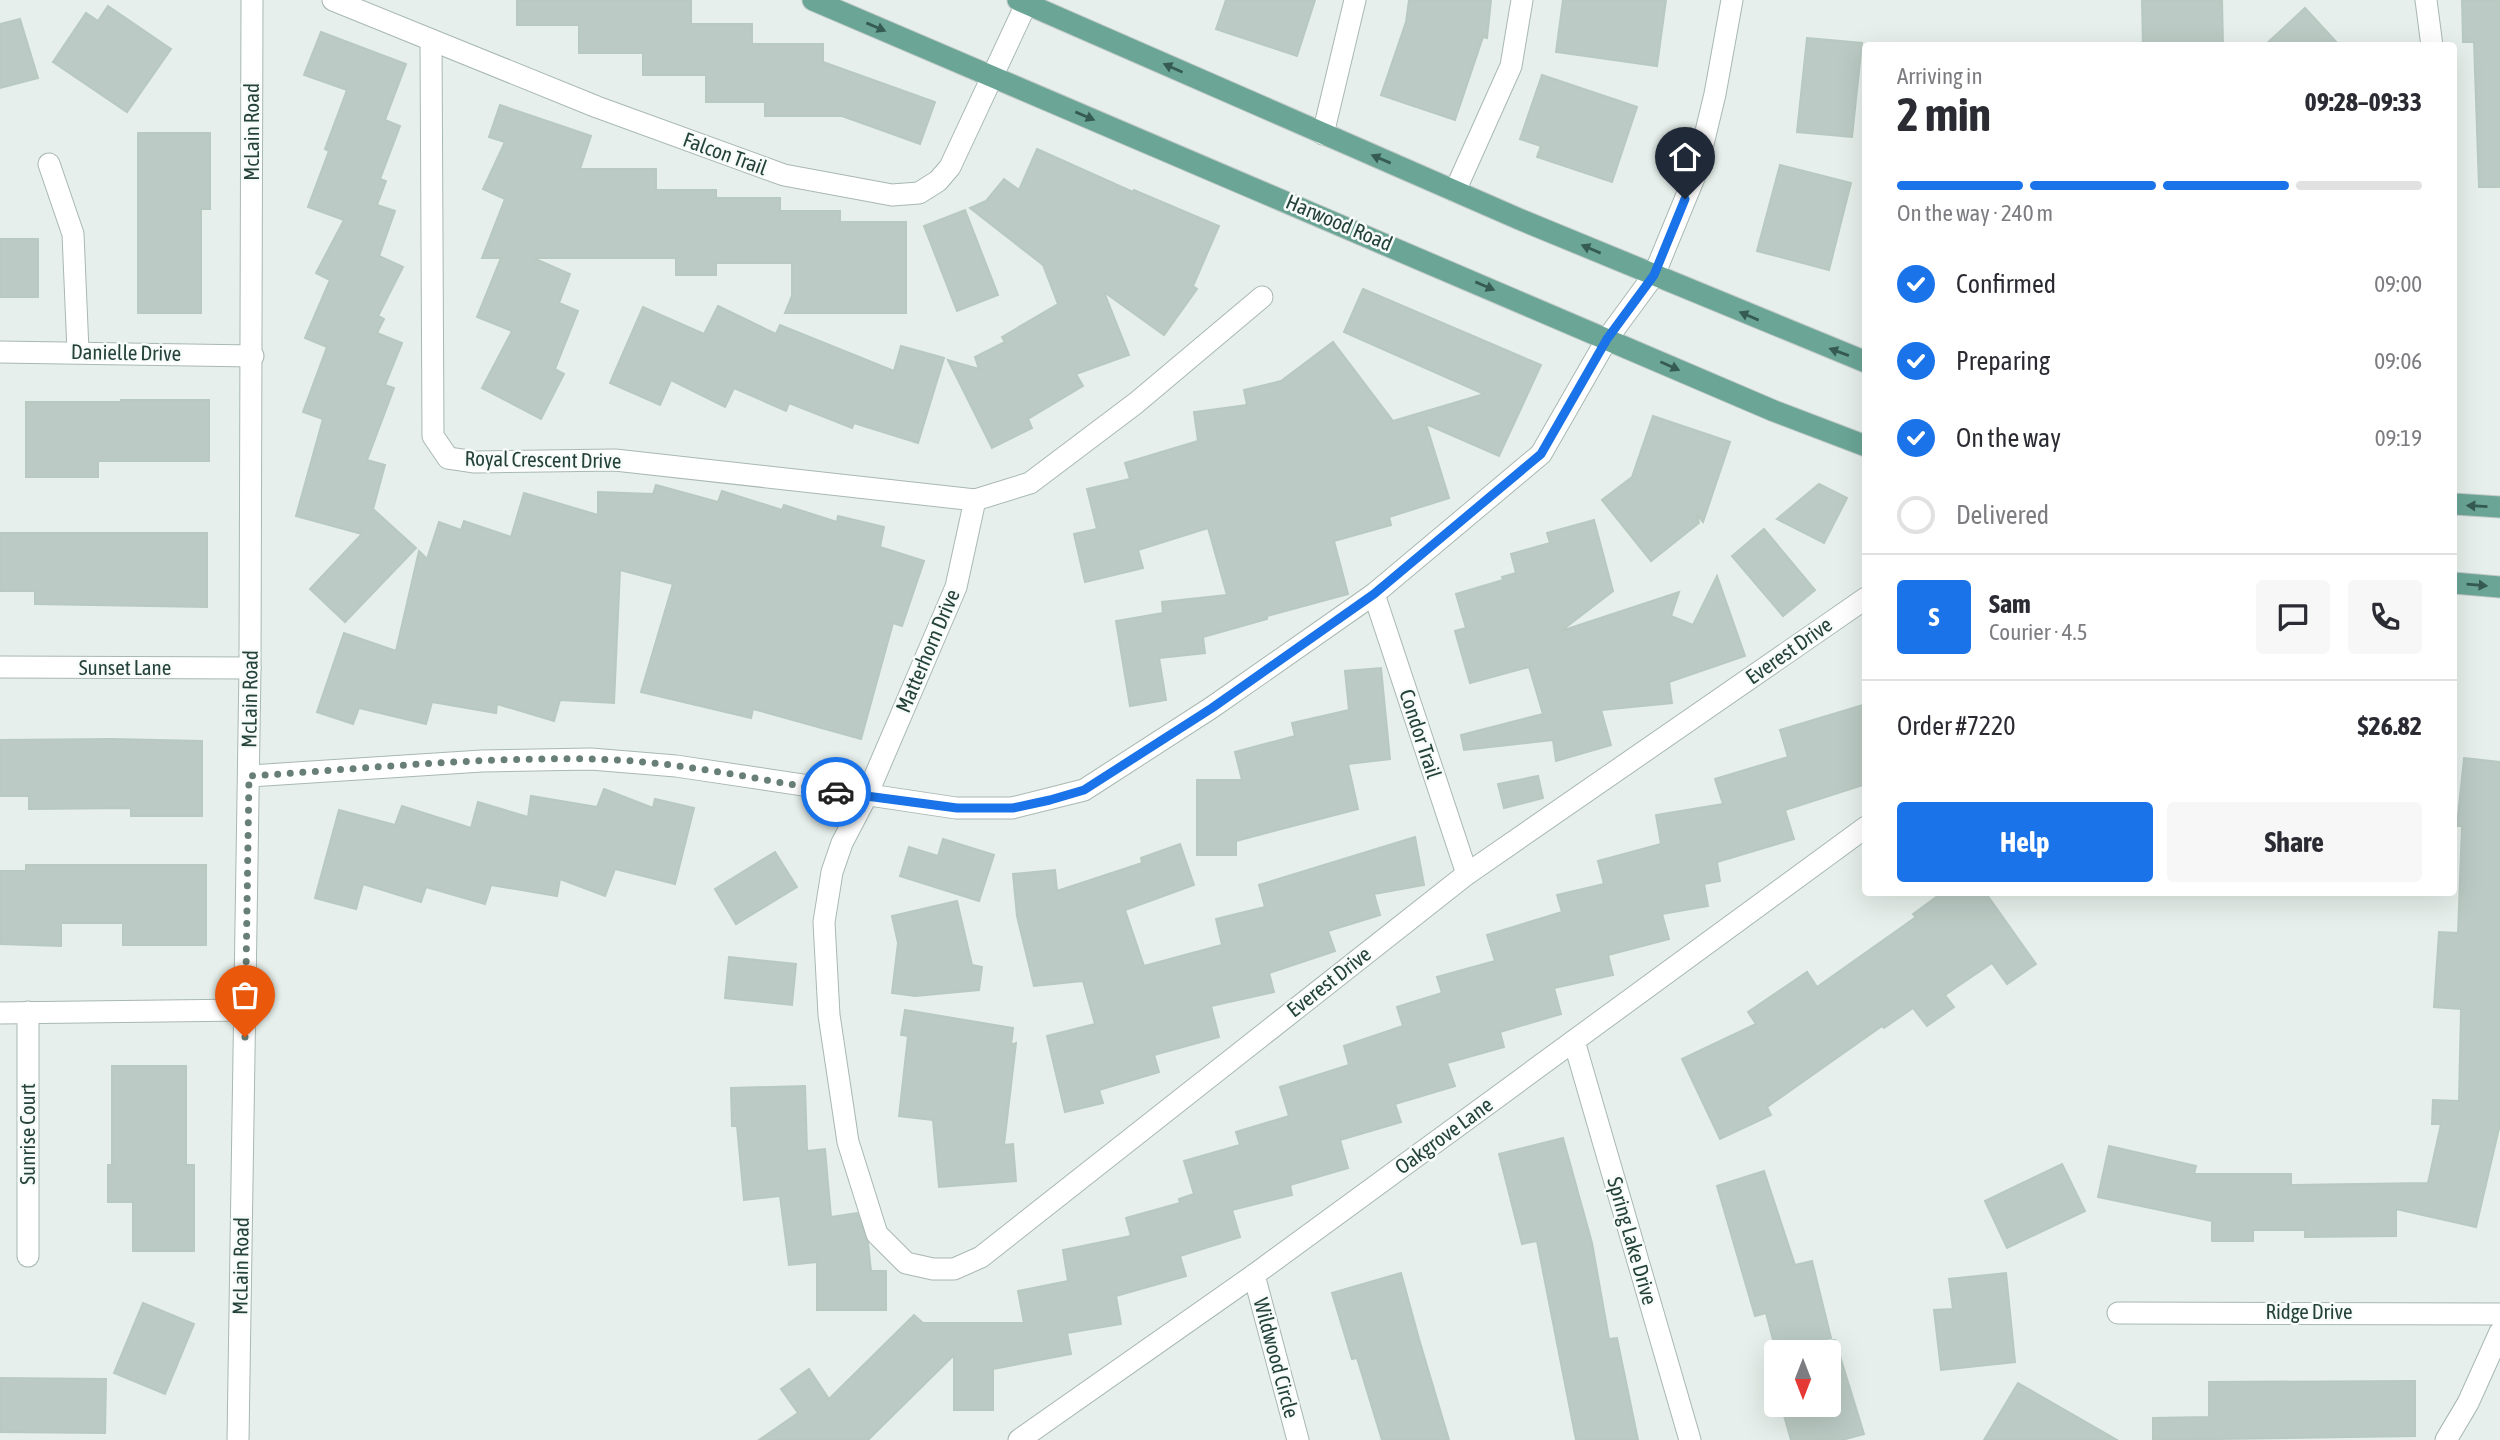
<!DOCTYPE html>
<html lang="en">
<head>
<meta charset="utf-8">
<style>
  :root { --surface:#fff; --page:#f7f7f7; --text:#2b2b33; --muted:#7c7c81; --line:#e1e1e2; --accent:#1a73e8 }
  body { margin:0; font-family:"Asap Condensed",sans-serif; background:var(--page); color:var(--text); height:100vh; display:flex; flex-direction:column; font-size:26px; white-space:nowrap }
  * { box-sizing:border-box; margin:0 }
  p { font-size:23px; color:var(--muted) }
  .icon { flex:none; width:38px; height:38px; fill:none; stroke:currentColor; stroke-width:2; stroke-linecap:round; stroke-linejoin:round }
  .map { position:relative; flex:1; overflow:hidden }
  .side { position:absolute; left:1862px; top:42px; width:595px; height:854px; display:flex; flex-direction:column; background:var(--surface); border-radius:7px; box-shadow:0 7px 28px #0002 }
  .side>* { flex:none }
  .needle { width:46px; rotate:180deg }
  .controls { position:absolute; left:1764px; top:1340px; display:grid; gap:14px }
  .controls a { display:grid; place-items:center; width:77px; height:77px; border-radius:7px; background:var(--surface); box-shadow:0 7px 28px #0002; font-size:35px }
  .pin { position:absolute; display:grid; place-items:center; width:60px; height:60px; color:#fff; margin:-72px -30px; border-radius:50% 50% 50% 0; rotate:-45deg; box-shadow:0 0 7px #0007 }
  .pin .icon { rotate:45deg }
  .courier { position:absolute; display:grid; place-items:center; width:70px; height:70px; margin:-35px; border:5px solid #1a73e8; border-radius:50%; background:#fff; color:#222; box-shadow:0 2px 9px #0007 }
  .headline em { font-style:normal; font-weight:700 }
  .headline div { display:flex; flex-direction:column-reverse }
  .headline { display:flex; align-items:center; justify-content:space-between; height:119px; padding:0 35px }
  h1 { font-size:46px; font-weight:700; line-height:52px }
  .bar { display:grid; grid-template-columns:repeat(4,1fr); gap:10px 7px; align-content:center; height:84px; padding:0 35px }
  .bar i { height:9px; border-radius:5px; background:var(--line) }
  .bar .active { background:var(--accent) }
  .bar p { grid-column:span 4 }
  .line { display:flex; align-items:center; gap:18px; padding:0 35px; border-top:2px solid var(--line) }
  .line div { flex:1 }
  .round { display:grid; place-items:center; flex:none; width:74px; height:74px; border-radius:7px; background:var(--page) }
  ol { padding:0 35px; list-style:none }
  li { display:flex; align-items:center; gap:21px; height:77px }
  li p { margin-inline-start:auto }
  li .icon { padding:7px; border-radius:50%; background:var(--accent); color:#fff; stroke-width:4 }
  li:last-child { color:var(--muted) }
  li i { width:38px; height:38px; border:4px solid var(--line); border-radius:50% }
  .action { display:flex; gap:14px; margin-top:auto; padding:14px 35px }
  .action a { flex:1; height:80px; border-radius:7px; background:var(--accent); color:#fff; font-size:28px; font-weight:700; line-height:80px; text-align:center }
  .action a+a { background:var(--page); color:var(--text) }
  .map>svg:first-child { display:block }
</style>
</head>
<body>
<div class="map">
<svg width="2500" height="1440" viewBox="0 0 2500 1440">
  <rect width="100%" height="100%" fill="#e6efeb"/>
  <g fill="#bbcac4" stroke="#b8c9c2" stroke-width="2">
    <path d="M517,0H691V24H752V44H823V62L935,102L920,144L842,116H765V102H706V75H643V53H579V25H517Z"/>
    <path d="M1226,0H1315L1297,56L1216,29Z"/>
    <path d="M1409,0H1491L1487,38L1483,37L1455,120L1381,95L1406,22Z"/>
    <path d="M1563,0H1666L1657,66L1556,52Z"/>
    <path d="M2142,0H2222L2223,46H2143Z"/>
    <path d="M2462,0H2500V187H2479L2474,42H2463Z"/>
    <path d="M108,6L171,49L127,112L53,62L86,13L98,21Z"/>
    <path d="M2305,8L2340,46H2264Z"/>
    <path d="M20,19L38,78L0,88V24Z"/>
    <path d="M321,32L406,64L385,120L400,126L380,179L386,181L377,205L395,211L379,256L403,267L378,316L384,319L377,333L402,343L385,385L394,388L367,460L385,465L373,509L416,548L345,622L310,589L362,534L296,516L323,419L303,412L327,347L305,338L330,280L316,273L344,220L308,207L329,151L325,149L347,90L304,75Z"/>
    <path d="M1807,38L1862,43L1852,137L1797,132Z"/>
    <path d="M1542,75L1637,107L1612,182L1537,157L1541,146L1520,139Z"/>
    <path d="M500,105L591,136L580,169H656V190H716V198H780V211H840V222H906V313H785L792,296V263H716V275H676V258H533L570,274L559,303L578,311L555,369L564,374L541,419L482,388L512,331L477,317L501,258H482L505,199L483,189L505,142L489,137Z"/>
    <path d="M138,133H210V209H201V313H138Z"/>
    <path d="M1037,149L1133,192L1134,190L1219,226L1193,286L1197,289L1164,335L1104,292L1129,355L1076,374L1083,386L1028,419L1032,428L992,448L948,360L979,369L975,357L1005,342L1002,337L1058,304L1043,265L970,208L986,201L1004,179L1019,190Z"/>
    <path d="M1780,165L1851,183L1829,270L1757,251Z"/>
    <path d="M965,210L998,295L957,311L924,226Z"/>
    <rect x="0" y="239" width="38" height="58"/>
    <path d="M1363,289L1541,365L1499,456L1426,424L1449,498L1389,517L1391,525L1334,541L1348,594L1267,616V619L1203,637L1205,653L1159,658L1166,700L1130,706L1116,621L1163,613L1162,602L1227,595L1208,528L1138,550L1143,568L1085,582L1074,534L1097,529L1087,489L1130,479L1125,463L1198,441L1194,412L1247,405L1244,390L1281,381L1333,342L1393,421L1484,394L1344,332Z"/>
    <path d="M718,306L776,334L780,325L894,371L901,346L944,358L918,443L854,423L852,428L789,403L786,411L734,388L725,407L671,380L660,405L610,383L643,307L704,334Z"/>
    <path d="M121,400H209V461H98V477H26V402H121Z"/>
    <path d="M1653,416L1730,442L1703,522L1696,514L1699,523L1651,561L1602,500L1632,477Z"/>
    <path d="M1819,484L1847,498L1824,543L1777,519Z"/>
    <path d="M656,485L718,502L722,491L782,510L784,505L837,522L838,516L884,527L880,547L924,561L902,626L893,623L861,739L753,709L751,718L641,692L673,584L620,570L614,703L560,700L554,721L497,704L496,713L432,702L426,724L359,708L353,724L317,712L344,633L396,651L419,551L427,559L439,522L461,530L464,521L511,537L524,493L598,515V492L653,494Z"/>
    <path d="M1594,520L1613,591L1561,631L1679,592L1671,616L1693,625L1717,576L1745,656L1669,682L1672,703L1601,710L1611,745L1556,761L1553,740L1464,750L1461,735L1543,714L1529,667L1470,683L1455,631L1466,628L1456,594L1503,580L1502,577L1516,573L1511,554L1550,543L1547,533Z"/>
    <path d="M1764,529L1815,590L1783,616L1732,556Z"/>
    <path d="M0,533H207V607L35,604V591H0Z"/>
    <path d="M1381,668L1390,759L1348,764L1358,809L1236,841V855H1197V780H1242L1235,752L1295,736L1292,723L1349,710L1345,671Z"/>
    <path d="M1866,704V784L1785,810L1794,839L1717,862L1720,881L1704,884L1708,906L1662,914L1669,939L1608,955L1613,975L1554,988L1561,1014L1500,1032L1504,1047L1447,1063L1455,1086L1395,1104L1401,1122L1340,1140L1348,1168L1290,1185L1292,1195L1232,1210L1240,1237L1180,1256L1186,1276L1116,1296L1121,1324L1067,1333L1071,1354L993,1369V1410H954V1355L868,1440H759L798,1413L781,1389L809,1369L829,1399L914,1315L923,1323H1024L1018,1291L1068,1281L1063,1250L1131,1236L1126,1218L1180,1203L1179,1199L1194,1194L1184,1161L1240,1145L1236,1132L1289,1116L1280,1087L1349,1065L1344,1046L1403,1026L1397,1007L1442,993L1437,977L1495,961L1487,935L1562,912L1557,895L1604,884L1598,861L1661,844L1656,815L1723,804L1715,779L1788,757L1780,730Z"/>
    <path d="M112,739L202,741V816H131V808L29,809V796H0V740Z"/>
    <path d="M2464,758L2500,762V1124L2476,1227L2396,1209V1236L2305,1237V1230H2253V1241H2212V1221L2098,1197L2109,1146L2196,1166L2194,1174H2291V1185L2428,1183L2441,1124H2432L2433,1100L2459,1101L2461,1009L2434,1007L2439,932L2458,933L2462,826H2457Z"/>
    <path d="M1538,776L1543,798L1504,808L1498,784Z"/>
    <path d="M604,789L653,808L655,799L694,808L675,884L615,869L605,896L560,879L557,896L491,885L485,904L426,887L421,902L363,884L356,909L315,898L339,810L395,825L402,806L471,828L478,802L528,817L531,796L597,807Z"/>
    <path d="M1415,837L1424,885L1374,894L1380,915L1328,931L1335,951L1269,973L1274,992L1211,1006L1219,1037L1154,1055L1159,1072L1099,1090L1103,1103L1065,1112L1047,1036L1095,1024L1083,981L1034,986L1017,916L1013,874L1055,870L1057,891L1142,863L1141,858L1180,844L1194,885L1125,910L1144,966L1222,945L1216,919L1265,907L1259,885Z"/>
    <path d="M943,839L994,855L979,901L900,876L909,847L938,856Z"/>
    <path d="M775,852L797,887L736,924L715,889Z"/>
    <path d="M26,865H206V945H123V923H61V946L0,944V871H26Z"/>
    <path d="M1943,892H1985L2036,964L2007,984L1992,963L1945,995L1954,1007L1927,1026L1913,1008L1884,1028L1882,1026L1767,1107L1771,1115L1720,1139L1682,1059L1756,1024L1748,1012L1807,972L1817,987L1916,917L1913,914Z"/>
    <path d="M957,901L972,965L982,967L979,990L915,996L892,993L898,943L892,916Z"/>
    <path d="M729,957L796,964L792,1005L725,998Z"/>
    <path d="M905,1010L1013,1028L1011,1045L1016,1043L1004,1145L1013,1144L1016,1181L939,1187L933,1120L899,1116L908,1036L901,1035Z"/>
    <path d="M112,1066H186V1165H194V1251H133V1202H108V1165H112Z"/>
    <path d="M805,1086L807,1151L825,1149L831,1217L857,1213L868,1243L871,1271H886V1310H817V1262L789,1265L780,1196L744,1200L737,1126H732L731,1088Z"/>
    <path d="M1563,1138L1592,1243L1609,1339L1617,1338L1638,1440H1576L1537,1241L1522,1244L1499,1154Z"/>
    <path d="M2062,1164L2085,1211L2007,1248L1985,1201Z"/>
    <path d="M1764,1171L1795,1265L1812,1261L1831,1338L1776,1351L1766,1313L1755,1316L1717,1186Z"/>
    <path d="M1401,1273L1419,1339L1449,1440H1382L1357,1358L1352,1359L1332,1293Z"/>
    <path d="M2006,1273L2015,1362L1941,1370L1934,1310L1953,1309L1949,1279Z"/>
    <path d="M143,1303L194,1324L165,1394L114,1373Z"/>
    <path d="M1835,1340L1864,1434L1842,1440H1791L1781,1405H1829V1341Z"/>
    <path d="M0,1378L106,1379L105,1433L0,1432Z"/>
    <path d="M2415,1381V1436L2153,1440V1418L2209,1417V1382Z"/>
    <path d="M2018,1383L2117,1440H1984Z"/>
  </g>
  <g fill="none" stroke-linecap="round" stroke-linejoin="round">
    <defs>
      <g id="minor">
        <path d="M333,0L597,107L784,175L892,195L919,193L938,181L950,167L1028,0"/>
        <path d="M2426,0L2432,46"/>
        <path d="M431,40L433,436L448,458L475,462L615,460L975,500"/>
        <path d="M1323,134L1355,0"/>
        <path d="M49,164L73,234L78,351"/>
        <path d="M1455,191L1511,66L1522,0"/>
        <path d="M1262,297L1136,403L1030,483L975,500L956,587L866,797L842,843L832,872L824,922L829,1015L848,1142L877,1234L906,1263L933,1269H954L981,1257L1467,874L1866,598"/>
        <path d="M0,352L253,356"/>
        <path d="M1374,594L1467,874"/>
        <path d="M0,667L250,668"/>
        <path d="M249,776L482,761L591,759L676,766L956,808H1012L1084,790L1211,708L1374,594L1541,454L1607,339L1654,275L1696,173L1715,94L1732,0"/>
        <path d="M28,1012V1256"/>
        <path d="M0,1013L246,1010"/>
        <path d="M1574,1041L1690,1440"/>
        <path d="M1254,1275L1298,1440"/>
        <path d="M2118,1313L2500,1314"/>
        <path d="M238,1440L250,668L252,0"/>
        <path d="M1019,1440L1254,1275L1866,827"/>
        <path d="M2446,1440L2468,1403L2500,1332"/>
      </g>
      <g id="major">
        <path d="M813,0L1774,411L1866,446"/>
        <path d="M1018,0L1519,219L1866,362"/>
        <path d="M2454,504L2500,507"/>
        <path d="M2454,583L2500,587"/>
      </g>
    </defs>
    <use href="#minor" stroke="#a8b8b2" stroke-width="23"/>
    <use href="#major" stroke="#c2cac8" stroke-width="23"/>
    <use href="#minor" stroke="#fff" stroke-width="21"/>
    <use href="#major" stroke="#6aa596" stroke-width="21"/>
  </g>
  <defs><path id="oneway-solid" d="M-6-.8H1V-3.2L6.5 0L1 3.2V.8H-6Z" transform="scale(1.75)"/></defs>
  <g fill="#365b51">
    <use href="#oneway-solid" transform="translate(876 27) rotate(23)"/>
    <use href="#oneway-solid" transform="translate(1173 68) rotate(-156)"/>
    <use href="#oneway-solid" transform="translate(1085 116) rotate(23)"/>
    <use href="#oneway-solid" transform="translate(1381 159) rotate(-157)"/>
    <use href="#oneway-solid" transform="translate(1591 249) rotate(-157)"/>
    <use href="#oneway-solid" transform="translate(1485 286) rotate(23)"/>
    <use href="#oneway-solid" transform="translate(1749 316) rotate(-157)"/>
    <use href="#oneway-solid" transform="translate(1839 352) rotate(-160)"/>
    <use href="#oneway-solid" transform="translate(1670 366) rotate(24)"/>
    <use href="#oneway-solid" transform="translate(2477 506) rotate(-177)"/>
    <use href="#oneway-solid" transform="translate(2477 585) rotate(5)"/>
  </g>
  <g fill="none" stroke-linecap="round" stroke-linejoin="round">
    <path stroke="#687f78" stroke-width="7" stroke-dasharray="0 12.6" d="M245,1037L249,776C362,769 475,757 589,759C672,760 755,779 836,792"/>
    <path stroke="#1a73e8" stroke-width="9" d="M836,792L957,808H1013L1050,800L1084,790L1212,708L1374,594L1541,454L1607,339L1654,275L1685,199"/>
  </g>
  <g text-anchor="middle" stroke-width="5" stroke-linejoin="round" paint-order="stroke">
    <g font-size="21" fill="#24423a" stroke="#f7fbf9">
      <text transform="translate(252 132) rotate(-90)" y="7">McLain Road</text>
      <text transform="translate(725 154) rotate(20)" y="7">Falcon Trail</text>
      <text transform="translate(1339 223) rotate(23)" y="7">Harwood Road</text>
      <text transform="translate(126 353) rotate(1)" y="7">Danielle Drive</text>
      <text transform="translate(543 460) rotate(1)" y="7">Royal Crescent Drive</text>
      <text transform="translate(928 651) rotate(-67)" y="7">Matterhorn Drive</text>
      <text transform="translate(1789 651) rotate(-35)" y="7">Everest Drive</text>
      <text x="125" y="675">Sunset Lane</text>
      <text transform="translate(250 699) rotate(-89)" y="7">McLain Road</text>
      <text transform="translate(1420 734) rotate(72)" y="7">Condor Trail</text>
      <text transform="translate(1329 982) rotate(-38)" y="7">Everest Drive</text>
      <text transform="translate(28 1134) rotate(-90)" y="7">Sunrise Court</text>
      <text transform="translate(1444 1136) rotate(-36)" y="7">Oakgrove Lane</text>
      <text transform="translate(1632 1241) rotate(74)" y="7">Spring Lake Drive</text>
      <text transform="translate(241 1266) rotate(-89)" y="7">McLain Road</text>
      <text x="2309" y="1319">Ridge Drive</text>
      <text transform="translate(1276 1358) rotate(75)" y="7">Wildwood Circle</text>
    </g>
  </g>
</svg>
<div class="controls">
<a><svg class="needle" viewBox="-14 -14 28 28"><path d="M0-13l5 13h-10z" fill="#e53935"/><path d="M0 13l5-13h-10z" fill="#7c7c81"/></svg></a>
</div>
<div class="pin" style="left:245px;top:1037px;background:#ea580c"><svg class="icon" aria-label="bag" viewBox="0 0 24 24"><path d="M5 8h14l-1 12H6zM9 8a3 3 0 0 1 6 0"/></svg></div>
<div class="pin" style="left:1685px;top:199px;background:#1f2937"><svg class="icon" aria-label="home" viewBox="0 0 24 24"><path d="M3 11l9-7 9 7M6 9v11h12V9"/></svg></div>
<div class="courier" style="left:836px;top:792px"><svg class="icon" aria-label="car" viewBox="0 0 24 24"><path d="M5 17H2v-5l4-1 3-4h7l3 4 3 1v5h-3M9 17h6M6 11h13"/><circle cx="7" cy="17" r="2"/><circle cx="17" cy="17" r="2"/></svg></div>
<section class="side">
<div class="headline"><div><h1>2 min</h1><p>Arriving in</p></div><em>09:28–09:33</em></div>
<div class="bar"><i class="active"></i><i class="active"></i><i class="active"></i><i></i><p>On the way · 240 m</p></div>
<ol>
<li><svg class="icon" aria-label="check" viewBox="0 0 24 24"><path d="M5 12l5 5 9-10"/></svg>Confirmed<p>09:00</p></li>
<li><svg class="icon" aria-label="check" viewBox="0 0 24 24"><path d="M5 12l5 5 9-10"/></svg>Preparing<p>09:06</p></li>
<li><svg class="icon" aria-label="check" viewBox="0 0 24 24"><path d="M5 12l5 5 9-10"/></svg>On the way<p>09:19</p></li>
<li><i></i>Delivered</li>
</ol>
<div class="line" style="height:126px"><b class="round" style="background:var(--accent);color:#fff">S</b><div><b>Sam</b><p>Courier · 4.5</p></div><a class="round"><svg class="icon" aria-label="chat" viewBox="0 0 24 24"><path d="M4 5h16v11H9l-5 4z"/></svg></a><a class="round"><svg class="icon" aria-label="phone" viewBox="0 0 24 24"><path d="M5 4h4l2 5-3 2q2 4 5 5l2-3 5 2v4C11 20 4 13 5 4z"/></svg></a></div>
<div class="line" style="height:91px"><div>Order #7220</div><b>$26.82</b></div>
<div class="action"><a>Help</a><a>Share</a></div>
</section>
</div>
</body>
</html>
